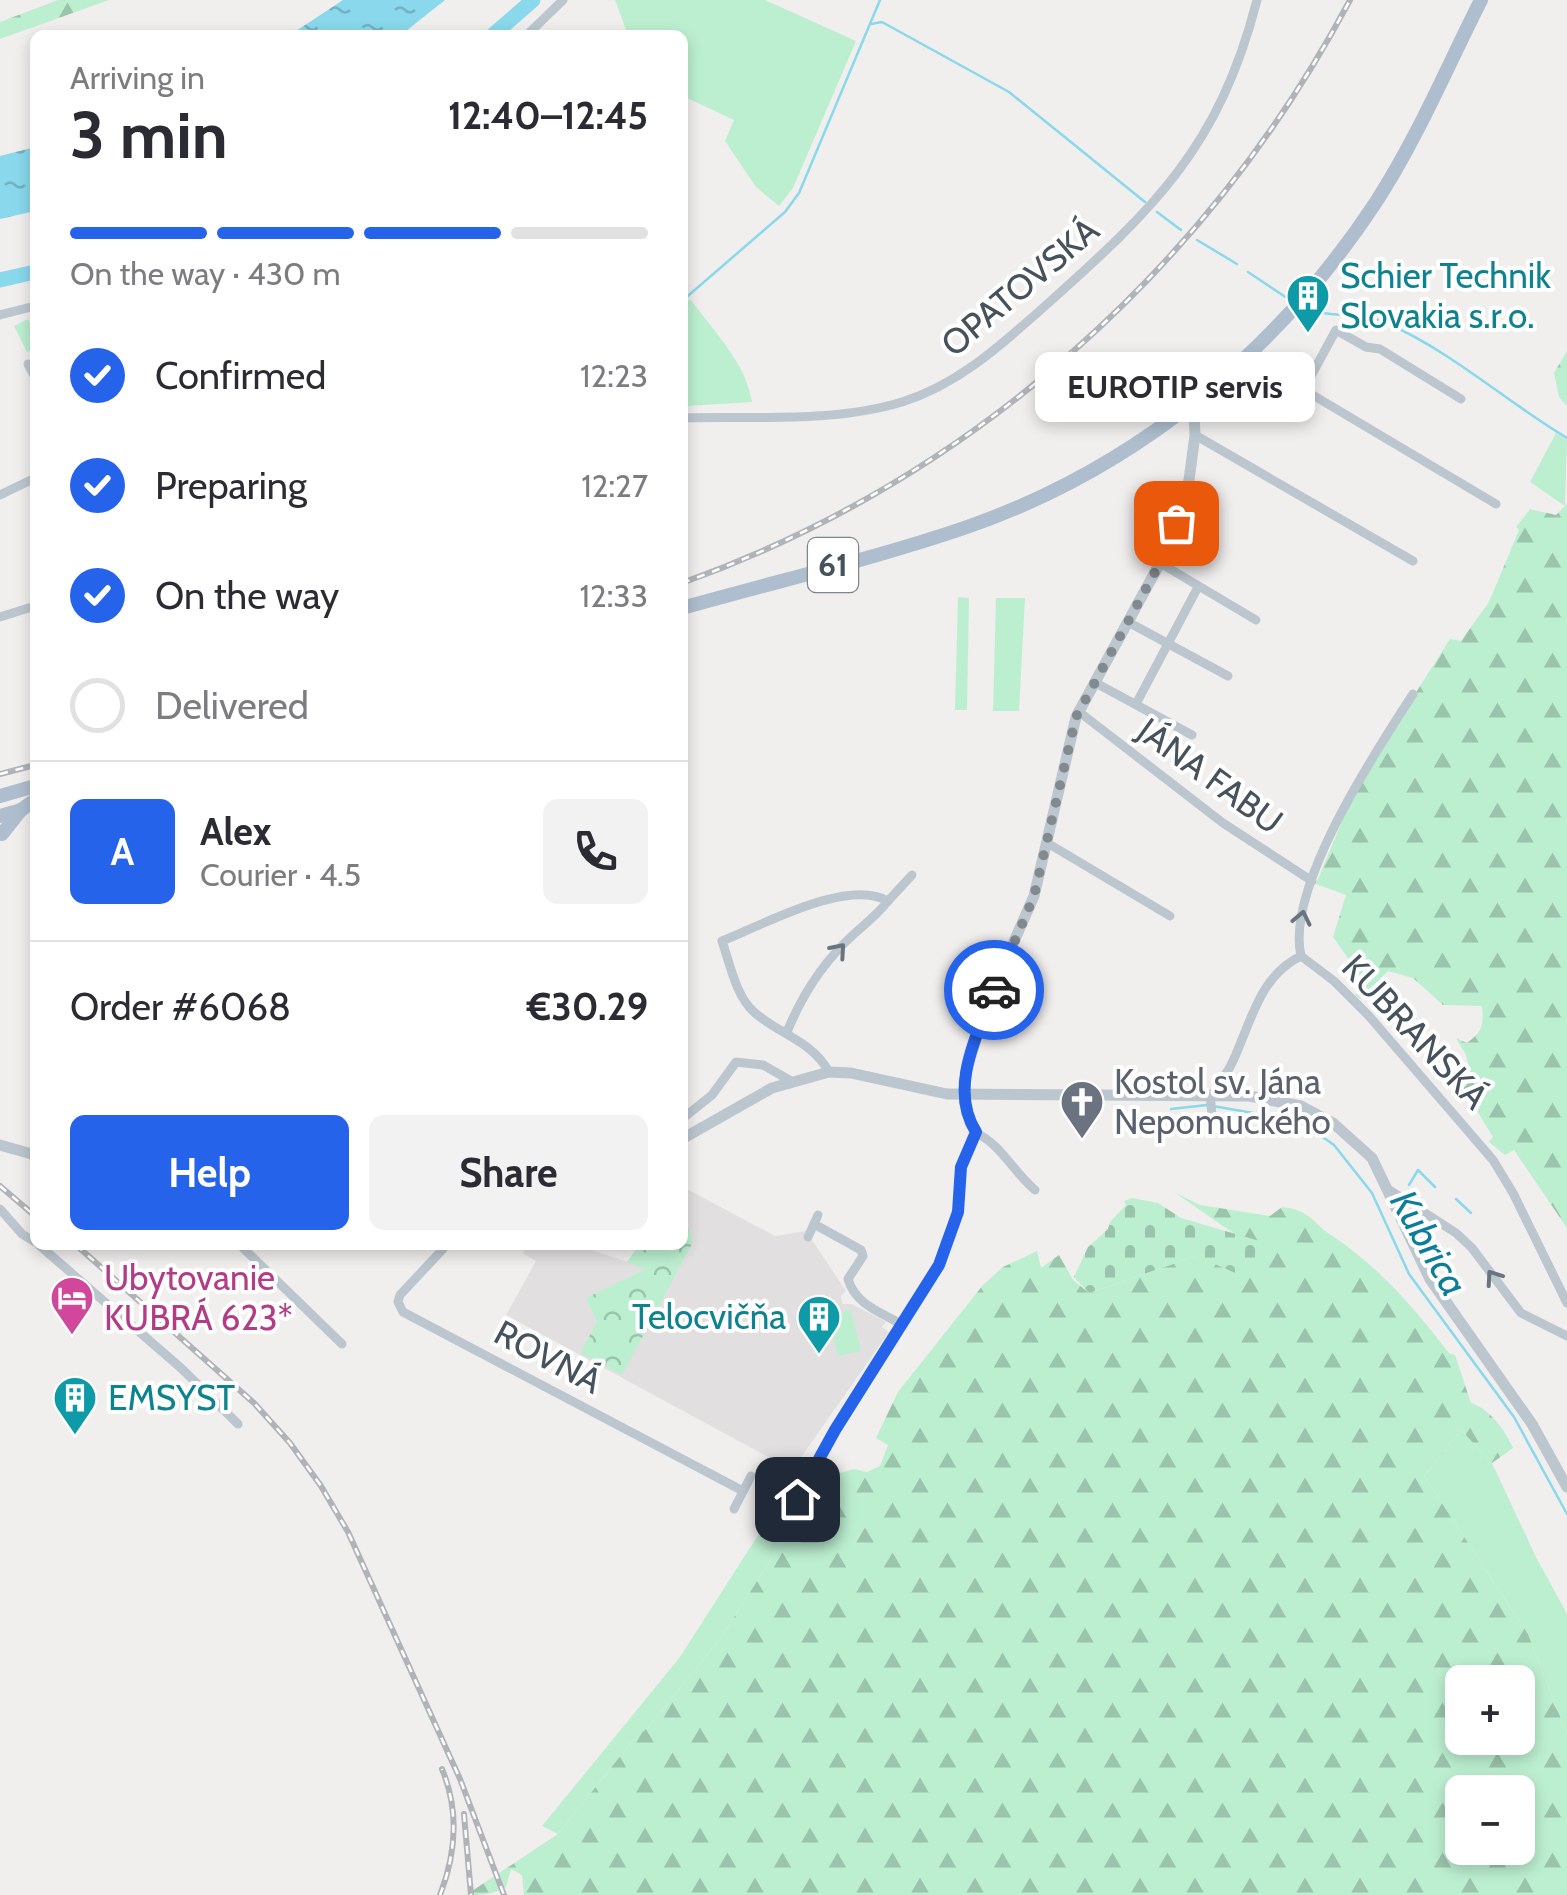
<!DOCTYPE html>
<html lang="en">
<head>
<meta charset="utf-8">
<style>
  :root { --surface:#fff; --page:#f2f2f3; --text:#2b2b33; --muted:#7c7c81; --line:#e1e1e2; --accent:#2563eb }
  body { margin:0; font-family:Cabin,sans-serif; background:var(--page); color:var(--text); height:100vh; display:flex; flex-direction:column; font-size:38px; white-space:nowrap }
  * { box-sizing:border-box; margin:0 }
  p { font-size:32px; color:var(--muted) }
  .icon { flex:none; width:55px; height:55px; fill:none; stroke:currentColor; stroke-width:2; stroke-linecap:round; stroke-linejoin:round }
  .map { position:relative; flex:1; overflow:hidden }
  .side { position:absolute; left:30px; top:30px; width:658px; height:1220px; display:flex; flex-direction:column; background:var(--surface); border-radius:15px; box-shadow:0 5px 15px #0003 }
  .side>* { flex:none }
  .controls { position:absolute; left:1445px; top:1665px; display:grid; gap:20px }
  .controls a { display:grid; place-items:center; width:90px; height:90px; border-radius:15px; background:var(--surface); box-shadow:0 5px 15px #0003; font-size:50px }
  .pin { position:absolute; display:grid; place-items:center; width:85px; height:85px; color:#fff; margin:-42px; border-radius:20px; box-shadow:0 5px 15px #0006 }
  .courier { position:absolute; display:grid; place-items:center; width:100px; height:100px; margin:-50px; border:8px solid #2563eb; border-radius:50%; background:#fff; color:#222; box-shadow:0 2px 12px #0007 }
  .bubble { position:absolute; height:70px; border-radius:15px; background:var(--surface); box-shadow:0 5px 15px #0003; font-size:32px; font-weight:800; line-height:70px; text-align:center }
  .head em { font-style:normal; font-weight:800 }
  .head div { display:flex; flex-direction:column-reverse }
  .head { display:flex; align-items:center; justify-content:space-between; height:170px; padding:0 40px }
  h1 { font-size:65px; font-weight:800; line-height:75px }
  .bar { display:grid; grid-template-columns:repeat(4,1fr); gap:15px 10px; align-content:center; height:120px; padding:0 40px }
  .bar i { height:12px; border-radius:8px; background:var(--line) }
  .bar .current { background:var(--accent) }
  .bar p { grid-column:span 4 }
  .line { display:flex; align-items:center; gap:25px; padding:0 40px; border-top:2px solid var(--line) }
  .line div { flex:1 }
  .round { display:grid; place-items:center; flex:none; width:105px; height:105px; border-radius:15px; background:var(--page) }
  ol { padding:0 40px; list-style:none }
  li { display:flex; align-items:center; gap:30px; height:110px }
  li p { margin-inline-start:auto }
  li .icon { padding:10px; border-radius:50%; background:var(--accent); color:#fff; stroke-width:4 }
  li:last-child { color:var(--muted) }
  li i { width:55px; height:55px; border:5px solid var(--line); border-radius:50% }
  .action { display:flex; gap:20px; margin-top:auto; padding:20px 40px }
  .action a { flex:1; height:115px; border-radius:15px; background:var(--accent); color:#fff; font-size:40px; font-weight:800; line-height:115px; text-align:center }
  .action a+a { background:var(--page); color:var(--text) }
  .map>svg:first-child { display:block }
</style>
</head>
<body>
<div class="map">
<svg width="1567" height="1895" viewBox="0 0 1567 1895">
  <defs>
    <pattern id="forest-firs" width="22" height="20" patternUnits="userSpaceOnUse" patternTransform="scale(2.5)"><rect width="22" height="20" fill="#bcefd0"/><path d="M5 1l3.5 6h-7zM16 11l3.5 6h-7z" fill="#9bc4ac"/></pattern>
    <pattern id="cemetery-stones" width="16" height="16" patternUnits="userSpaceOnUse" patternTransform="scale(2.5)"><rect width="16" height="16" fill="#bcefd0"/><path d="M2 7V4a2 2 0 0 1 4 0v3zM10 15v-3a2 2 0 0 1 4 0v3z" fill="#9bc4ac"/></pattern>
    <pattern id="park-crowns" width="20" height="18" patternUnits="userSpaceOnUse" patternTransform="scale(2.5)"><rect width="20" height="18" fill="#bcefd0"/><path d="M2 6a3 3 0 1 1 6 0M12 15a3 3 0 1 1 6 0" fill="none" stroke="#9bc4ac"/></pattern>
    <pattern id="water-ripples" width="26" height="14" patternUnits="userSpaceOnUse" patternTransform="scale(2.5)"><rect width="26" height="14" fill="#89d8ec"/><path d="M2 4q2-2 4 0t4 0M15 11q2-2 4 0t4 0" fill="none" stroke="#72b2c2"/></pattern>
  </defs>
  <rect width="100%" height="100%" fill="#f1eeee"/>
  <path fill="#e2dfe0" d="M683,1187L775,1236L806,1231L846,1291L841,1296L842,1304H852L886,1322L882,1327L889,1332L792,1470L506,1315L536,1261L523,1253L527,1245H590L594,1251L674,1277L693,1242L683,1209Z"/>
  <g fill="#bcefd0">
    <path d="M615,0H765L856,41L793,188L779,206L756,187L725,141L734,120L683,96L682,35H628Z"/>
    <path d="M690,299C713,330 746,363 752,402L686,406L682,307Z"/>
    <path d="M28,319L35,332V347L27,352L14,326Z"/>
    <path d="M1556,433L1567,440L1565,506L1530,482Z"/>
    <path d="M958,597L969,598L967,710H955Z"/>
    <path d="M996,598H1025L1019,711H993Z"/>
    <path d="M851,1310L861,1351L838,1356L828,1315Z"/>
    <path d="M1461,1430L1492,1463L1536,1557L1567,1614V1734L1528,1634L1424,1476Z"/>
    <path d="M805,1505L721,1638L649,1726L630,1744L558,1834L542,1826L680,1657L773,1512L782,1517Z"/>
  </g>
  <g fill="url(#forest-firs)" fill-rule="evenodd">
    <path d="M58,0H109L0,39V22Z"/>
    <path d="M1567,351V406L1559,397L1554,373Z"/>
    <path d="M1567,504V1228L1514,1150L1505,1155L1489,1142L1493,1137L1463,1088L1472,1080L1466,1055L1456,1038L1467,1043C1482,1032 1484,1025 1482,1006L1443,1005L1413,978L1388,971L1360,999L1355,995L1362,988L1350,961L1333,937L1346,895L1316,884L1357,785L1450,639L1461,641L1489,602L1519,530L1516,527L1530,509L1556,515Z"/>
    <path d="M1174,1192L1200,1205L1270,1216L1282,1207C1311,1210 1313,1224 1334,1237C1381,1269 1414,1308 1449,1353L1455,1355L1471,1403C1490,1409 1505,1430 1513,1448L1492,1463L1461,1430L1424,1476L1528,1634L1567,1734V1895H524L522,1875L511,1869L506,1887C492,1895 481,1895 466,1895L558,1834L630,1744L649,1726L721,1638L805,1505L840,1473L854,1469L867,1472L880,1466L888,1445L876,1438L898,1392L983,1285L1003,1267L1037,1251L1041,1268L1059,1255L1073,1280L1089,1293L1196,1256L1262,1242L1236,1235ZM1462,1682H1518V1738H1462ZM1462,1792H1518V1848H1462Z"/>
  </g>
  <path fill="url(#cemetery-stones)" d="M1132,1198L1158,1203L1181,1218L1263,1242L1247,1278L1196,1256L1089,1293L1074,1277L1088,1247L1108,1229L1110,1222L1126,1205L1124,1201Z"/>
  <path fill="url(#park-crowns)" d="M683,1209L693,1242L622,1375L580,1353L597,1322L586,1298L646,1269L627,1262L639,1245H682Z"/>
  <g fill="url(#water-ripples)">
    <path d="M343,0H445L401,35H290Z"/>
    <path d="M35,147V211L0,219V156Z"/>
  </g>
  <g fill="none" stroke-linecap="round" stroke-linejoin="round">
    <g stroke="#89d8ec" stroke-width="2.5">
      <path d="M871,24L882,22L1009,92L1145,202"/>
      <path d="M1157,212L1181,230"/>
      <path d="M1197,240L1237,264"/>
      <path d="M1248,272L1293,302"/>
      <path d="M682,301L785,212L799,193L880,0"/>
      <path d="M1304,309C1331,318 1364,312 1389,324C1453,353 1507,402 1567,438"/>
      <path d="M1171,1109L1207,1105L1253,1113L1307,1126L1334,1145L1372,1193L1409,1274L1514,1417L1567,1514"/>
      <path d="M1409,1185L1418,1170L1435,1187"/>
      <path d="M1456,1199L1471,1213"/>
    </g>
    <g stroke="#89d8ec" stroke-width="15">
      <path d="M493,35L533,0"/>
      <path d="M0,280L35,272"/>
    </g>
    <g stroke="#bcc6ce" stroke-width="9">
      <path d="M527,35L563,0"/>
      <path d="M0,315L35,306"/>
      <path d="M28,364L35,377"/>
      <path d="M1461,399L1380,349L1366,347L1336,330L1306,385L1311,394L1496,504"/>
      <path d="M682,418C754,416 833,423 902,402C959,384 1001,345 1045,306C1155,208 1219,147 1257,0"/>
      <path d="M1195,435L1413,561"/>
      <path d="M0,495L35,478"/>
      <path d="M1160,563L1256,620"/>
      <path d="M0,617L35,606"/>
      <path d="M1128,622L1228,676"/>
      <path d="M1094,682L1192,735"/>
      <path d="M1136,704L1198,587"/>
      <path d="M1078,711L1223,823L1312,881"/>
      <path d="M1049,844L1170,916"/>
      <path d="M888,901L912,875"/>
      <path d="M1301,956L1334,981L1369,1016L1493,1160L1513,1193L1567,1303"/>
      <path d="M1301,956C1285,888 1376,751 1413,694"/>
      <path d="M787,1032C802,995 824,961 854,934C866,923 877,915 888,901C847,878 765,924 722,941C730,964 736,997 755,1013C781,1035 812,1041 829,1072"/>
      <path d="M1210,1094L1212,1115"/>
      <path d="M1213,1094C1218,1085 1225,1076 1230,1067C1250,1028 1257,977 1301,956"/>
      <path d="M682,1119L712,1095L736,1062L763,1065L791,1081"/>
      <path d="M976,1133C1001,1144 1014,1173 1035,1190"/>
      <path d="M1388,1189L1456,1233L1472,1248L1521,1313L1567,1336"/>
      <path d="M0,1209L22,1234L35,1242"/>
      <path d="M814,1224L861,1250L863,1256L848,1279C855,1304 880,1312 901,1324"/>
      <path d="M808,1237L818,1215"/>
      <path d="M39,1245L181,1368L238,1424"/>
      <path d="M240,1245L342,1344"/>
      <path d="M442,1245L443,1249L400,1295L398,1302L403,1312L743,1491"/>
      <path d="M797,1499L835,1430L939,1265L958,1212L961,1167L976,1133L970,1124L964,1093"/>
      <path d="M734,1509L751,1476"/>
    </g>
    <g stroke="#bcc6ce" stroke-width="11">
      <path d="M964,1093L966,1071L976,1039L1001,971L1034,896L1076,717L1160,563L1181,509L1189,480L1195,435L1194,412L1189,407"/>
      <path d="M682,1139L772,1088L829,1072L851,1073L947,1094L1249,1096L1301,1106L1333,1123L1372,1158L1430,1279L1532,1424L1567,1487"/>
      <path d="M0,1145L35,1155"/>
    </g>
    <g stroke="#aebece" stroke-width="14">
      <path d="M682,608C777,581 874,559 967,527C1137,468 1278,351 1376,202C1417,139 1447,67 1481,0"/>
      <path d="M0,796L35,786"/>
      <path d="M0,816L21,810L35,800"/>
      <path d="M2,834L21,810"/>
    </g>
    <defs>
      <g id="rail">
        <path d="M682,583C970,480 1207,269 1350,0"/>
        <path d="M0,774L35,765"/>
        <path d="M0,1186L35,1216"/>
        <path d="M76,1245L254,1403L290,1443L321,1486L348,1532L460,1779L504,1895"/>
        <path d="M464,1814L471,1895"/>
        <path d="M440,1895C456,1854 459,1810 442,1769"/>
      </g>
    </defs>
    <use href="#rail" stroke="#b0b4b9" stroke-width="6"/>
    <use href="#rail" stroke="#fff" stroke-width="2.5" stroke-dasharray="8" stroke-linecap="butt"/>
  </g>
  <defs><path id="oneway-chevron" d="M-2-3.5L2.5 0L-2 3.5" fill="none" stroke-width="1.6" stroke-linecap="round" stroke-linejoin="round" transform="scale(2.5)"/></defs>
  <g stroke="#69757e">
    <use href="#oneway-chevron" transform="translate(1302 918) rotate(-78)"/>
    <use href="#oneway-chevron" transform="translate(839 950) rotate(-49)"/>
    <use href="#oneway-chevron" transform="translate(1493 1277) rotate(-125)"/>
  </g>
  <g fill="none" stroke-linecap="round" stroke-linejoin="round">
    <path stroke="#82898f" stroke-width="10" stroke-dasharray="0 18" d="M994,990L1034,896L1076,717L1160,563L1176,523"/>
    <path stroke="#2563eb" stroke-width="12" d="M797,1499L835,1430L939,1265L958,1212L961,1167L976,1132C948,1088 978,1034 994,990"/>
  </g>
  <defs>
    <symbol id="building-pin" viewBox="-11 -11 22 30"><path d="M0 17L-7.5 6A9.5 9.5 0 1 1 7.5 6Z" fill="#0f9aa8" stroke="#fff"/><path d="M-4-6H4V6H1V3H-1V6H-4ZM-2.5-4.3h1.7v1.8h-1.7ZM.8-4.3h1.7v1.8H.8ZM-2.5-1h1.7V.8h-1.7ZM.8-1h1.7V.8H.8Z" fill="#fff"/></symbol>
    <symbol id="church-pin" viewBox="-11 -11 22 30"><path d="M0 17L-7.5 6A9.5 9.5 0 1 1 7.5 6Z" fill="#6b7280" stroke="#fff"/><path d="M-1.2-6h2.4v3.5h3.3v2.4h-3.3V6h-2.4V-.1h-3.3v-2.4h3.3Z" fill="#fff"/></symbol>
    <symbol id="hotel-pin" viewBox="-11 -11 22 30"><path d="M0 17L-7.5 6A9.5 9.5 0 1 1 7.5 6Z" fill="#d1479c" stroke="#fff"/><path d="M-6-4.5h1.5V1H6V5H4.5V3h-9V5H-6ZM-4 0a1.8 1.8 0 1 1 3.6 0ZM.5 0V-2.5h3Q6-2.5 6 0Z" fill="#fff"/></symbol>
  </defs>
  <g fill-rule="evenodd">
    <use href="#building-pin" x="1283" y="271" width="50" height="68"/>
    <use href="#church-pin" x="1057" y="1077" width="50" height="68"/>
    <use href="#hotel-pin" x="47" y="1273" width="50" height="68"/>
    <use href="#building-pin" x="794" y="1292" width="50" height="68"/>
    <use href="#building-pin" x="50" y="1373" width="50" height="68"/>
  </g>
  <g text-anchor="middle" stroke-width="8" stroke-linejoin="round" paint-order="stroke">
    <rect fill="#fff" stroke="#7e868d" stroke-width="2.5" x="808" y="538" width="50" height="54" rx="8"/>
    <g font-size="32" font-weight="bold" fill="#46525c">
      <text x="833" y="576">61</text>
    </g>
    <g font-size="35" fill="#0d838f" stroke="#fff" text-anchor="start">
      <text x="1340" y="288">Schier Technik<tspan x="1340" dy="40">Slovakia s.r.o.</tspan></text>
      <text x="786" y="1329" text-anchor="end">Telocvičňa</text>
      <text x="108" y="1410">EMSYST</text>
    </g>
    <g font-size="35" fill="#46525c" stroke="#fff">
      <text transform="translate(1020 287) rotate(-40)" y="12">OPATOVSKÁ</text>
      <text transform="translate(1210 776) rotate(36)" y="12">JÁNA FABU</text>
      <text transform="translate(1415 1032) rotate(47)" y="12">KUBRANSKÁ</text>
      <text transform="translate(548 1357) rotate(28)" y="12">ROVNÁ</text>
    </g>
    <g font-size="35" fill="#5b616d" stroke="#fff" text-anchor="start">
      <text x="1114" y="1094">Kostol sv. Jána<tspan x="1114" dy="40">Nepomuckého</tspan></text>
    </g>
    <g font-size="35" fill="#b23c85" stroke="#fff" text-anchor="start">
      <text x="104" y="1290">Ubytovanie<tspan x="104" dy="40">KUBRÁ 623*</tspan></text>
    </g>
    <g font-size="38" font-style="italic" fill="#0c7d9b" stroke="#fff">
      <text transform="translate(1429 1243) rotate(60)" y="13">Kubrica</text>
    </g>
  </g>
</svg>
<div class="controls">
<a>+</a>
<a>−</a>
</div>
<div class="pin" style="left:1176px;top:523px;background:#ea580c"><svg class="icon" aria-label="bag" viewBox="0 0 24 24"><path d="M5 8h14l-1 12H6zM9 8a3 3 0 0 1 6 0"/></svg></div>
<div class="pin" style="left:797px;top:1499px;background:#1f2937"><svg class="icon" aria-label="home" viewBox="0 0 24 24"><path d="M3 11l9-7 9 7M6 9v11h12V9"/></svg></div>
<div class="courier" style="left:994px;top:990px"><svg class="icon" aria-label="car" viewBox="0 0 24 24"><path d="M5 17H2v-5l4-1 3-4h7l3 4 3 1v5h-3M9 17h6M6 11h13"/><circle cx="7" cy="17" r="2"/><circle cx="17" cy="17" r="2"/></svg></div>
<div class="bubble" style="left:1035px;top:352px;width:280px">EUROTIP servis</div>
<section class="side">
<div class="head"><div><h1>3 min</h1><p>Arriving in</p></div><em>12:40–12:45</em></div>
<div class="bar"><i class="current"></i><i class="current"></i><i class="current"></i><i></i><p>On the way · 430 m</p></div>
<ol>
<li><svg class="icon" aria-label="check" viewBox="0 0 24 24"><path d="M5 12l5 5 9-10"/></svg>Confirmed<p>12:23</p></li>
<li><svg class="icon" aria-label="check" viewBox="0 0 24 24"><path d="M5 12l5 5 9-10"/></svg>Preparing<p>12:27</p></li>
<li><svg class="icon" aria-label="check" viewBox="0 0 24 24"><path d="M5 12l5 5 9-10"/></svg>On the way<p>12:33</p></li>
<li><i></i>Delivered</li>
</ol>
<div class="line" style="height:180px"><b class="round" style="background:var(--accent);color:#fff">A</b><div><b>Alex</b><p>Courier · 4.5</p></div><a class="round"><svg class="icon" aria-label="phone" viewBox="0 0 24 24"><path d="M5 4h4l2 5-3 2q2 4 5 5l2-3 5 2v4C11 20 4 13 5 4z"/></svg></a></div>
<div class="line" style="height:130px"><div>Order #6068</div><b>€30.29</b></div>
<div class="action"><a>Help</a><a>Share</a></div>
</section>
</div>
</body>
</html>
